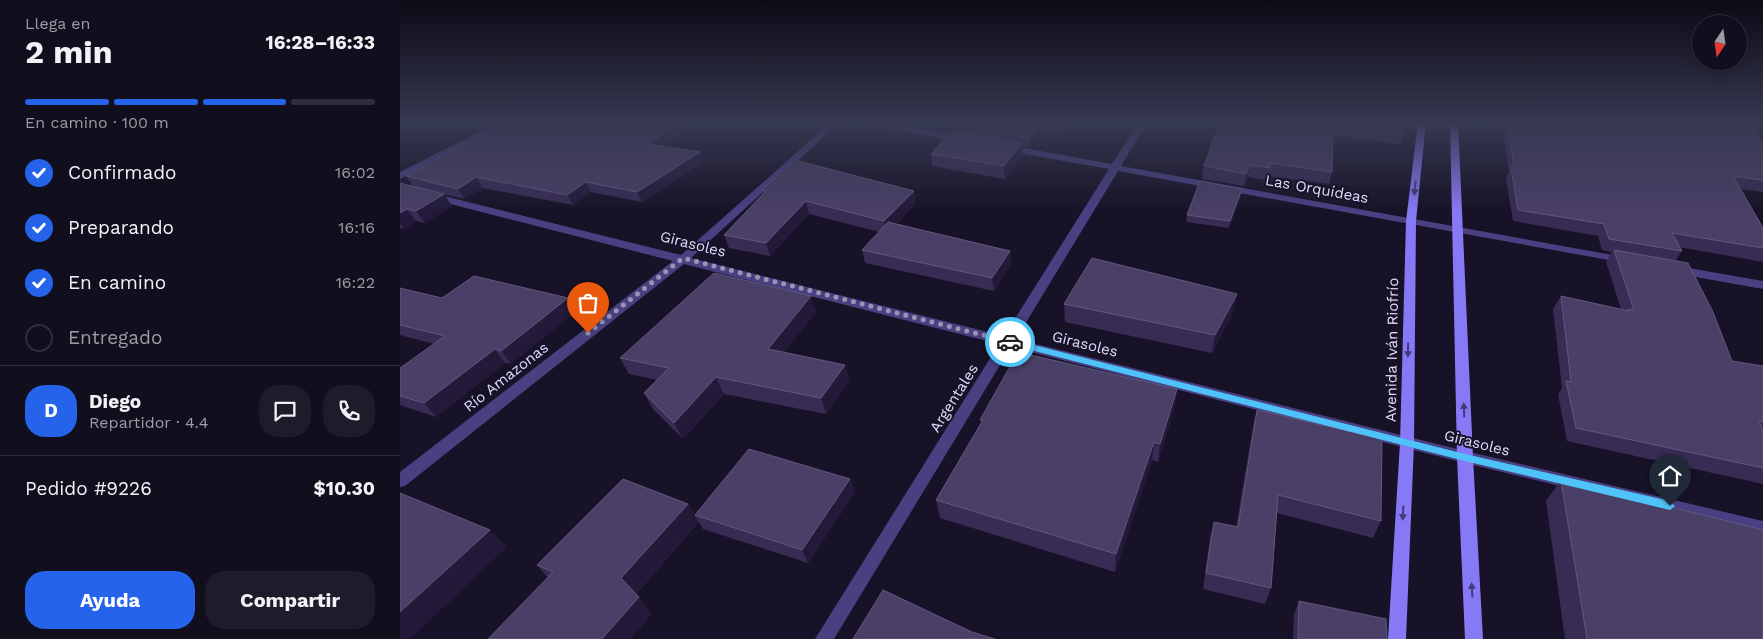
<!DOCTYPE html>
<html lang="es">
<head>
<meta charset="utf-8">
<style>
  :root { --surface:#110e1d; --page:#1e1c2a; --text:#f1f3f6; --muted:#9c9ca4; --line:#302e3b; --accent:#2563eb }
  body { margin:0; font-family:"Work Sans",sans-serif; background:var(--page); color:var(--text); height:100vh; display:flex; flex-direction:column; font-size:19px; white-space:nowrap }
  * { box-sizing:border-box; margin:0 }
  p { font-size:16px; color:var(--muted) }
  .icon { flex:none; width:28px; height:28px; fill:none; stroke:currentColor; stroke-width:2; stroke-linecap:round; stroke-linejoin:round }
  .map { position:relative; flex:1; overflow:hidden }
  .details { display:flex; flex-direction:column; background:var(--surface); width:400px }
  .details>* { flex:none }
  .needle { width:32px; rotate:193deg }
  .tools { position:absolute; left:1292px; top:15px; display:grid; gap:10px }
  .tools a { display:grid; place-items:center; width:55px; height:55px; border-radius:50%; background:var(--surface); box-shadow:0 2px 12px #0003,0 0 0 1px var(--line); font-size:25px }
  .pin { position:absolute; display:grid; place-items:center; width:42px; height:42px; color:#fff; margin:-51px -21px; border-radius:50% 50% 50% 0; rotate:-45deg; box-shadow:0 0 5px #0007 }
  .pin .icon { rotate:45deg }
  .courier { position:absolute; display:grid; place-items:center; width:50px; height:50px; margin:-25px; border:4px solid #4fc3f7; border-radius:50%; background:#fff; color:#222; box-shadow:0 1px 6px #0007 }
  .overview em { font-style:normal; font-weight:700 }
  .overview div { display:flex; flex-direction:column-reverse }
  .overview { display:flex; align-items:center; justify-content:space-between; height:85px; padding:0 25px }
  h1 { font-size:32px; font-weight:700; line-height:38px }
  .bar { display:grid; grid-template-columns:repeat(4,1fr); gap:8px 5px; align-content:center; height:60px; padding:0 25px }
  .bar i { height:6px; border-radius:4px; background:var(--line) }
  .bar .selected { background:var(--accent) }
  .bar p { grid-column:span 4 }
  .line { display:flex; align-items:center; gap:12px; padding:0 25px; border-top:1px solid var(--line) }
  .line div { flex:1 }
  .round { display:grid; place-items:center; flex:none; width:52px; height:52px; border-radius:20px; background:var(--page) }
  ol { padding:0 25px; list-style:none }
  li { display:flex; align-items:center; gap:15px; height:55px }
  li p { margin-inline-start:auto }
  li .icon { padding:5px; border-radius:50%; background:var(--accent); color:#fff; stroke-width:4 }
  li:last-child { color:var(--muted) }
  li i { width:28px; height:28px; border:2px solid var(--line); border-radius:50% }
  .cta { display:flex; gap:10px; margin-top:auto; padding:10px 25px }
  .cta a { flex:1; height:58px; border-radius:20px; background:var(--accent); color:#fff; font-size:20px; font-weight:700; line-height:58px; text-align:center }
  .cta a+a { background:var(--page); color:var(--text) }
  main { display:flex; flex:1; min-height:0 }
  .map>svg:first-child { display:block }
</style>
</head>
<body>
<main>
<section class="details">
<div class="overview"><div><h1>2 min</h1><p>Llega en</p></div><em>16:28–16:33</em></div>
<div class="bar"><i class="selected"></i><i class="selected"></i><i class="selected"></i><i></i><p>En camino · 100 m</p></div>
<ol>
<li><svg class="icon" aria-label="check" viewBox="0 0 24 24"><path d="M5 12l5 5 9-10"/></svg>Confirmado<p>16:02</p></li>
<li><svg class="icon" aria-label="check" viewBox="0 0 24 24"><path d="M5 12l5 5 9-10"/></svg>Preparando<p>16:16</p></li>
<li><svg class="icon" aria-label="check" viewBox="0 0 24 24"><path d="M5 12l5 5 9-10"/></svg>En camino<p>16:22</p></li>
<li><i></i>Entregado</li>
</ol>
<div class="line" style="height:90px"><b class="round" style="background:var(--accent);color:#fff">D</b><div><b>Diego</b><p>Repartidor · 4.4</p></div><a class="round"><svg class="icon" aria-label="chat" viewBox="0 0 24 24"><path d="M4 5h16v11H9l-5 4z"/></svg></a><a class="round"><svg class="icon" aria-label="phone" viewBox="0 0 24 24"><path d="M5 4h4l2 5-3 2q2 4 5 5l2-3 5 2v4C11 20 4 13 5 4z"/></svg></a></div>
<div class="line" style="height:65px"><div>Pedido #9226</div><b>$10.30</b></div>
<div class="cta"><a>Ayuda</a><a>Compartir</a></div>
</section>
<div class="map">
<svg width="1363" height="639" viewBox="0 0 1363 639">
  <rect width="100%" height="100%" fill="#171227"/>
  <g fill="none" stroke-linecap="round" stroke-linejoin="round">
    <g fill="#494082" fill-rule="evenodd">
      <path d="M99,122H110L0,179V172Z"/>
      <path d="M431,122H440L291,258L604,336L709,169L608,151L603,148L608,145L712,164L739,122H747L721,166L1229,258L1231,260L1225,263L718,171L616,339L1065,451L1363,521V535L1065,463L611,347L434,639H415L599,344L284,264L5,486L0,487V472L273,261L0,191V185L281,255Z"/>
      <path d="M461,122H480L561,136L566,139L561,142L465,125Z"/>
      <path d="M1277,266L1363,281V289L1273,273L1271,270Z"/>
    </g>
    <g fill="#8779f5" fill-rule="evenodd">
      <path d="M1018,122H1026L1016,221L1014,443L1006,639H988L1000,443L1006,221Z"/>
      <path d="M1050,122H1058L1073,457L1083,639H1065L1057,457Z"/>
    </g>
  </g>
  <g fill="#382c54">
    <path d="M562,122H672L661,134L642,131L629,147L622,146L623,155L605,179L532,166L531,154L560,132L559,125Z"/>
    <path d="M925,122H1005L1003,134L1000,144L933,136L932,172L929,184L868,176L867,180L848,177L844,186L802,179L804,166L926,124Z"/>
    <path d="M1102,122H1236L1257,125L1255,122H1340L1363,143V192L1341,189L1363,228V262L1279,247L1282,251L1275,261L1332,361L1363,366V484L1167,441L1158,394L1162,388L1153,309L1161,296L1221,309L1206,262L1212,252L1202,250L1198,236L1113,221L1106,178L1109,172Z"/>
    <path d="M263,146L304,162L242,202L191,192L173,205L83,188L64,199L44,194L52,206L25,223L16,221L4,229L0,228V183L13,186L6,176Z"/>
    <path d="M362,190L516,203L496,224L610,251L611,264L594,291L465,263L462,250L479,232L409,214L370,256L329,248L324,235L363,193Z"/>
    <path d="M841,195L829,228L786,222L787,215Z"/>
    <path d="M0,288L42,298L176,311L111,364L105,363L36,417L0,405V368L34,344L0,335Z"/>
    <path d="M837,294L833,312L812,353L665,322L664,304Z"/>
    <path d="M416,312L384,352L445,365L449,381L426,414L324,394L283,439L253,409L244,393L257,380L229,374L220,358Z"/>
    <path d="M777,389L774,408L758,462L752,460L715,572L540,518L536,500L581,423L580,420Z"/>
    <path d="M857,410L981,521L973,538L877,513L871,588L865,604L803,589L810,538L814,522L836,527L853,427Z"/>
    <path d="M450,479L455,492L408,563L303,529L299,522L236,594L252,614L148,578L137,565L288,504L295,515Z"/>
    <path d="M1161,480L1363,639H1165L1146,501Z"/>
    <path d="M899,601L987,639H893L894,614Z"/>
  </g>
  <g fill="#231a3a">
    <path d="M279,122H296L253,154L249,144Z"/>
    <path d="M642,122V131L629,147V138Z"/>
    <path d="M663,122H672L661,134L660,125Z"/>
    <path d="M622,143L623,155L605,179L604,166Z"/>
    <path d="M300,152L304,162L242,202L237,192Z"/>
    <path d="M850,165L848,177L844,186L846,174Z"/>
    <path d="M76,177L83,188L64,199L58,189Z"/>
    <path d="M186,182L191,192L173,205L167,195Z"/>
    <path d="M842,189L841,195L829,228L830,221Z"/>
    <path d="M514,191L516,203L487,234L484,221Z"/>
    <path d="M44,194L52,206L25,223L16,211Z"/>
    <path d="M406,201L409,214L370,256L366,243Z"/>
    <path d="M7,209L16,221L4,229L0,224V213Z"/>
    <path d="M610,251L611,264L594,291L592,278Z"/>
    <path d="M837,294L833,312L812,353L815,335Z"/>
    <path d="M411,296L416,312L374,365L368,349Z"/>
    <path d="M168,298L176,311L111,364L101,351Z"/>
    <path d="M95,349L105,363L36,417L24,403Z"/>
    <path d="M445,365L449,381L426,414L421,398Z"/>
    <path d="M316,377L324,394L283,439L274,423Z"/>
    <path d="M777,389L774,408L758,462L760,444Z"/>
    <path d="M754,442L752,460L715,572L716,554Z"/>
    <path d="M450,479L455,492L408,563L402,550Z"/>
    <path d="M288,504L299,522L234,596L221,578Z"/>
    <path d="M90,530L107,547L10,639H0V612Z"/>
    <path d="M239,597L252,614L231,639H202Z"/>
  </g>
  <g fill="#4a3f66" stroke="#62577d">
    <path d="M106,122H279L249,144L300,152L237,192L186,182L167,195L76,177L58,189L6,176Z"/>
    <path d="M562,122H641L629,138L559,125Z"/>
    <path d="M644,122H663L660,125Z"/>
    <path d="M820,122H906L933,125L932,172L870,163V168L850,165L846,174L804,166Z"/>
    <path d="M930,122H1005L1003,134L933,126L931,125Z"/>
    <path d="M1108,122H1236L1270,127L1267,122H1340L1350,123L1363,143V180L1333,176L1363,228V248L1272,233L1282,251L1209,239L1204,224L1118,210L1111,167H1114Z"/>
    <path d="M551,131L622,143L604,166L531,154Z"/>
    <path d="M395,160L514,191L484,221L406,201L366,243L324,235L366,191L362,190Z"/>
    <path d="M800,181L842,189L830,221L787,215Z"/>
    <path d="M0,183L44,194L16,211L7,209L0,213Z"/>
    <path d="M488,222L610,251L592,278L462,250Z"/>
    <path d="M1214,250L1288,263L1313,312L1332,361L1363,366V422L1359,421L1363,430V468L1176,428L1166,381L1171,382L1161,296L1229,311L1228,309L1234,310Z"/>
    <path d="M692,258L837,294L815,335L664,304Z"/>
    <path d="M314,273L411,296L368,349L445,365L421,398L316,377L274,423L244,393L269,368L220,358Z"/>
    <path d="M74,276L168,298L101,351L95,349L24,403L0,396V368L45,336L0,325V288L42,298Z"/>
    <path d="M618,352L777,389L760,444L754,442L716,554L536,500L583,420H580Z"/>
    <path d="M857,410L982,439L981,521L878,495L871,588L806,573L814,522L838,527Z"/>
    <path d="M349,449L450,479L402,550L295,515Z"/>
    <path d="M223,479L288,504L221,578L239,597L202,639H88L153,572L137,565Z"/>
    <path d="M1161,480L1363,530V639H1187Z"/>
    <path d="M0,493L90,530L0,612Z"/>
    <path d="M483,590L572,632L595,639H453Z"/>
    <path d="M899,601L986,619L987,639H898Z"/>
  </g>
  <defs><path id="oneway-solid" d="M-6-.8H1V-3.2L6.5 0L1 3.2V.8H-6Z" transform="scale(1.25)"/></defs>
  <g fill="#443b79">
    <use href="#oneway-solid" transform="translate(1015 188) rotate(96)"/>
    <use href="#oneway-solid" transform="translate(1008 350) rotate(91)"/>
    <use href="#oneway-solid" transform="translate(1064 410) rotate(-92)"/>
    <use href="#oneway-solid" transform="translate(1003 513) rotate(93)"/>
    <use href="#oneway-solid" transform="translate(1072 590) rotate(-93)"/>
  </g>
  <linearGradient id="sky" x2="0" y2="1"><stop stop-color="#0d0a15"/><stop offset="0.58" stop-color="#363952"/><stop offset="1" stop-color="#363952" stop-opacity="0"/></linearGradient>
  <rect width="1363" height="212" fill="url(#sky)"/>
  <path fill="#4fc3f7" d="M610,339L1065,454L1270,501L1275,506L1270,510L1065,461L607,344L606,342Z"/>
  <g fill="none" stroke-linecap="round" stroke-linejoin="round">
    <path stroke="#9b94b1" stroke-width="5" stroke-dasharray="0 9" d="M188,333L283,258L610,342"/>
  </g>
  <g text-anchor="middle" stroke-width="4" stroke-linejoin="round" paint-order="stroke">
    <g font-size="15" fill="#e2dafc" stroke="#171227">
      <text transform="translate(917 189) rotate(10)" y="5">Las Orquídeas</text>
      <text transform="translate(293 244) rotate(14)" y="5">Girasoles</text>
      <text transform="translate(685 344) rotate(14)" y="5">Girasoles</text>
      <text transform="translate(992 350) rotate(-89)" y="5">Avenida Iván Riofrío</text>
      <text transform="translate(106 377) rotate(-38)" y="5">Río Amazonas</text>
      <text transform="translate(554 398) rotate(-58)" y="5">Argentales</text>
      <text transform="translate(1077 443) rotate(14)" y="5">Girasoles</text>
    </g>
  </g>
</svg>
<div class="tools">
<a><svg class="needle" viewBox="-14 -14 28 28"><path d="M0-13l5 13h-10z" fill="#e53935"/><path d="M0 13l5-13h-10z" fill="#9c9ca4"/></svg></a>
</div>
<div class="pin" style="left:188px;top:333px;background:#ea580c"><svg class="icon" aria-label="bag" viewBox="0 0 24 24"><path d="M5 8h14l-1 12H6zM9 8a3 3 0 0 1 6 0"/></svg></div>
<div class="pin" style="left:1270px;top:506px;background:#1f2937"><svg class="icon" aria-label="home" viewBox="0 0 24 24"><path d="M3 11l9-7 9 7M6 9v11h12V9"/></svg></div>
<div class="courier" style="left:610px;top:342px"><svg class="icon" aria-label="car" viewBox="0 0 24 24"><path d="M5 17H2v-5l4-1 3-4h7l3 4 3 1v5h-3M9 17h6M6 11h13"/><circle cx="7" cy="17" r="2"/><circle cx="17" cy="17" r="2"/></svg></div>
</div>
</main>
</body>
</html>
